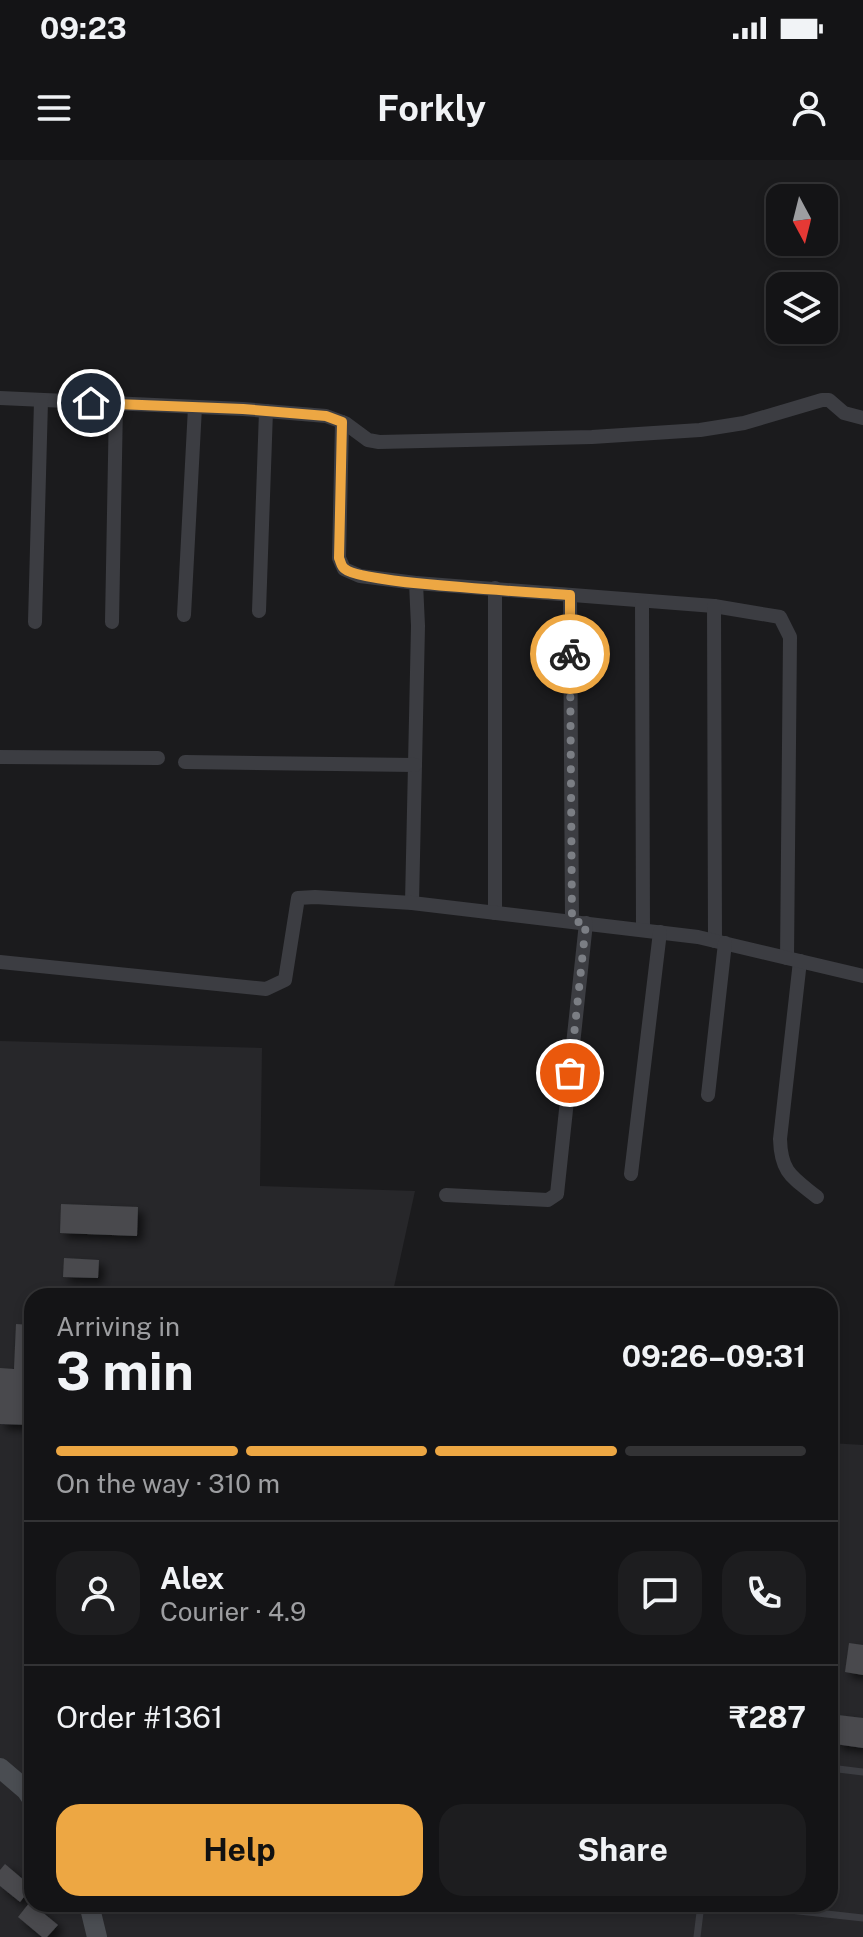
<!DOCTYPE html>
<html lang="en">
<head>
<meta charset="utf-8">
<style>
  :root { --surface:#141416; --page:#1d1d1f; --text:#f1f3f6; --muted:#9d9ea1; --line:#333335; --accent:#eda743 }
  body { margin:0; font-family:"Public Sans",sans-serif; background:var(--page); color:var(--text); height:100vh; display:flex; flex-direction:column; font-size:30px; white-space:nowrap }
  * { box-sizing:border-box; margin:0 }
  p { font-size:26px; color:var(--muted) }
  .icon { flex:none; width:44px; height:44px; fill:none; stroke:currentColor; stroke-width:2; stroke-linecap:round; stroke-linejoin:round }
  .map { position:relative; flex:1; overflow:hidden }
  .sheet { position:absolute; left:24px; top:1128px; width:814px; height:624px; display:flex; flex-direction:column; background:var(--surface); border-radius:24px; box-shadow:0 4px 12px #0003,0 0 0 2px var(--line) }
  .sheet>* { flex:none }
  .needle { width:52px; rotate:173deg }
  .buttons { position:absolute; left:766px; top:24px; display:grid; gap:16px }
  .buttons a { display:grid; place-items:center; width:72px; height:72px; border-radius:16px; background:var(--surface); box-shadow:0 4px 12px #0003,0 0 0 2px var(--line); font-size:40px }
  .pin { position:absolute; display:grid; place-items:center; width:68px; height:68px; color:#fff; margin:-34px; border:4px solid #fff; border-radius:50%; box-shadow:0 2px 8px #0007 }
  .courier { position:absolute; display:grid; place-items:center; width:80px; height:80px; margin:-40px; border:6px solid #eda743; border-radius:50%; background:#fff; color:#222; box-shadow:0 2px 10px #0007 }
  .overview em { font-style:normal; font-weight:700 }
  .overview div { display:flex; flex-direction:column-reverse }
  .overview { display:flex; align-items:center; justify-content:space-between; height:136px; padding:0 32px }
  h1 { font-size:52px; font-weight:700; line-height:60px }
  .bar { display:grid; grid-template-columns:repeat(4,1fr); gap:12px 8px; align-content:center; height:96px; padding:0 32px }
  .bar i { height:10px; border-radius:6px; background:var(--line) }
  .bar .current { background:var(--accent) }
  .bar p { grid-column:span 4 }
  .line { display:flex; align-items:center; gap:20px; padding:0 32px; border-top:2px solid var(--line) }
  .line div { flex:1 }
  .round { display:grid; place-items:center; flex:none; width:84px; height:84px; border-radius:24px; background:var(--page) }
  .button { display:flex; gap:16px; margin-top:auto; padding:16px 32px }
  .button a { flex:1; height:92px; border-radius:24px; background:var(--accent); color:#111; font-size:32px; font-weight:700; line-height:92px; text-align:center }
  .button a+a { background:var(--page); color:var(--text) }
  .status { display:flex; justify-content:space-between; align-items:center; height:56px; padding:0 40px; background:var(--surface); direction:ltr }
  .status svg { height:22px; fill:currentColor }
  header { display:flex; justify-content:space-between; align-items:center; height:104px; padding:0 32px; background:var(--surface); font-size:36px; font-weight:700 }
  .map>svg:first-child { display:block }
</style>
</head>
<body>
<div class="status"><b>09:23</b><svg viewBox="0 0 49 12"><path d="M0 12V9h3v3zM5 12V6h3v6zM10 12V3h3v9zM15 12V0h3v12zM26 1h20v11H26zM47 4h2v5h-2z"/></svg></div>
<header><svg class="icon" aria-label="menu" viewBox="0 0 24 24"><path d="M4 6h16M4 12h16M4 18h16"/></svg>Forkly<svg class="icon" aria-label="person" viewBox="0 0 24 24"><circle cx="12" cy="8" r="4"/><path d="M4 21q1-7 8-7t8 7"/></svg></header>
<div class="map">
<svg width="863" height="1777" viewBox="0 0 863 1777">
  <defs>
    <filter id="shadow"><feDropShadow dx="5.5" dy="5.5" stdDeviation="4" flood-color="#0009"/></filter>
  </defs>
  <rect width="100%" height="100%" fill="#1b1b1d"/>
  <path fill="#27272a" d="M0,881L262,888L260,1026L415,1031L392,1136H32V1744H830V1283L863,1285V1777H0Z"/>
  <g fill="#48494d" filter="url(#shadow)">
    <path d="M61,1044L138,1047L137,1076L60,1073Z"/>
    <path d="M64,1098L99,1100L98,1118L63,1117Z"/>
    <path d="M16,1164L32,1165V1265L0,1264V1208L14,1209Z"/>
    <path d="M849,1483L863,1485V1515L845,1512Z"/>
    <path d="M838,1555L863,1558V1588L835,1584Z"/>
    <path d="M5,1704L32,1727L20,1742L0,1726V1710Z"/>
    <path d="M30,1742L58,1765L47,1777H42L18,1757Z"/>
  </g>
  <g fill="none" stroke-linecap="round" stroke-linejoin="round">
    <g stroke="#3c3d42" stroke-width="7">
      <path d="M830,1608L863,1612"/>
      <path d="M736,1744L863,1758"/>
      <path d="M697,1777L701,1744"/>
    </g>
    <g stroke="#3c3d42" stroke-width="14">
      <path d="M0,238L243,249L326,256L345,263L368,280L379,282L592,277L700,270L744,263L822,240H829L844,253L863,258"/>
      <path d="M342,262L339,398L344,409L360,416L416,423L418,466L412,743"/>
      <path d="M416,423L714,446L780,457L790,477L787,798"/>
      <path d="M495,428V753"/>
      <path d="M570,435L572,761"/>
      <path d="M642,442L643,770"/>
      <path d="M714,446L715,781"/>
      <path d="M259,451L266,251"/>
      <path d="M184,455L195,247"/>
      <path d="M35,462L41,241"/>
      <path d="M112,462L116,244"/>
      <path d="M0,597L158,598"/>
      <path d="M185,602L415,605"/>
      <path d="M800,801L780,979C781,1013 792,1017 817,1037"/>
      <path d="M0,802L266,829L285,820L298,738L315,737L412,743L698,777L863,816"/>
      <path d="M708,935L725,783"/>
      <path d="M631,1014L660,772"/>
      <path d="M446,1035L548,1040L557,1034L586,763"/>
    </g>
    <g stroke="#4a4d52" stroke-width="20">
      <path d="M0,1608L26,1630L32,1639"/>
      <path d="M89,1744L97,1777"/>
    </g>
  </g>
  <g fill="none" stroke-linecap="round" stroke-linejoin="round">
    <path stroke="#7b7e84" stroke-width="8" stroke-dasharray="0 14.4" d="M570,913L586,763L572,761L570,494"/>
    <path stroke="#eda743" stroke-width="10" d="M91,243L243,249L326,256L342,262L339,398C341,402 341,407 345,409C361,424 536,432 570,435V494"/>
  </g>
</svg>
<div class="buttons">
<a><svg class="needle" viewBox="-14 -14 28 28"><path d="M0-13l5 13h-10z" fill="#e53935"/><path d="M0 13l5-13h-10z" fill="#9d9ea1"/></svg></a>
<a><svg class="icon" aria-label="layers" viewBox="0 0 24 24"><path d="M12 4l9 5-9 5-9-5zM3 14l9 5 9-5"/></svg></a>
</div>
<div class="pin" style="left:570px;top:913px;background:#ea580c"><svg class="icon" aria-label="bag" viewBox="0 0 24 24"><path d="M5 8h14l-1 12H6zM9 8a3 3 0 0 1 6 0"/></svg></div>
<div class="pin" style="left:91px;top:243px;background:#1f2937"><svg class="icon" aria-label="home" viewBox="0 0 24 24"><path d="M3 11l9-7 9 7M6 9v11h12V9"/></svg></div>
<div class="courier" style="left:570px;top:494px"><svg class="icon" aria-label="bike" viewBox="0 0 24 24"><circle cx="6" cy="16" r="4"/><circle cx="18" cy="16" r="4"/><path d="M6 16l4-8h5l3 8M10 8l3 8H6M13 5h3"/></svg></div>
<section class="sheet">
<div class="overview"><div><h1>3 min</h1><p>Arriving in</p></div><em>09:26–09:31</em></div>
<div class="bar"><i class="current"></i><i class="current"></i><i class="current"></i><i></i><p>On the way · 310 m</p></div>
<div class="line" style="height:144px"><a class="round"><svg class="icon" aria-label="person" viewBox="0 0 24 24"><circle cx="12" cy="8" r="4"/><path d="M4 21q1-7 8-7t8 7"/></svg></a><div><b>Alex</b><p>Courier · 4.9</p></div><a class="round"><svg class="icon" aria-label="chat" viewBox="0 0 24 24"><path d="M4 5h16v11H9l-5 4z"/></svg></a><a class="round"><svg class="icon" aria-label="phone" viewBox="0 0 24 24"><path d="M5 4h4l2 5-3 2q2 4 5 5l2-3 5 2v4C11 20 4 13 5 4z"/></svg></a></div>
<div class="line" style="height:104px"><div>Order #1361</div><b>₹287</b></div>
<div class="button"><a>Help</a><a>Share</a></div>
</section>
</div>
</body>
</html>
